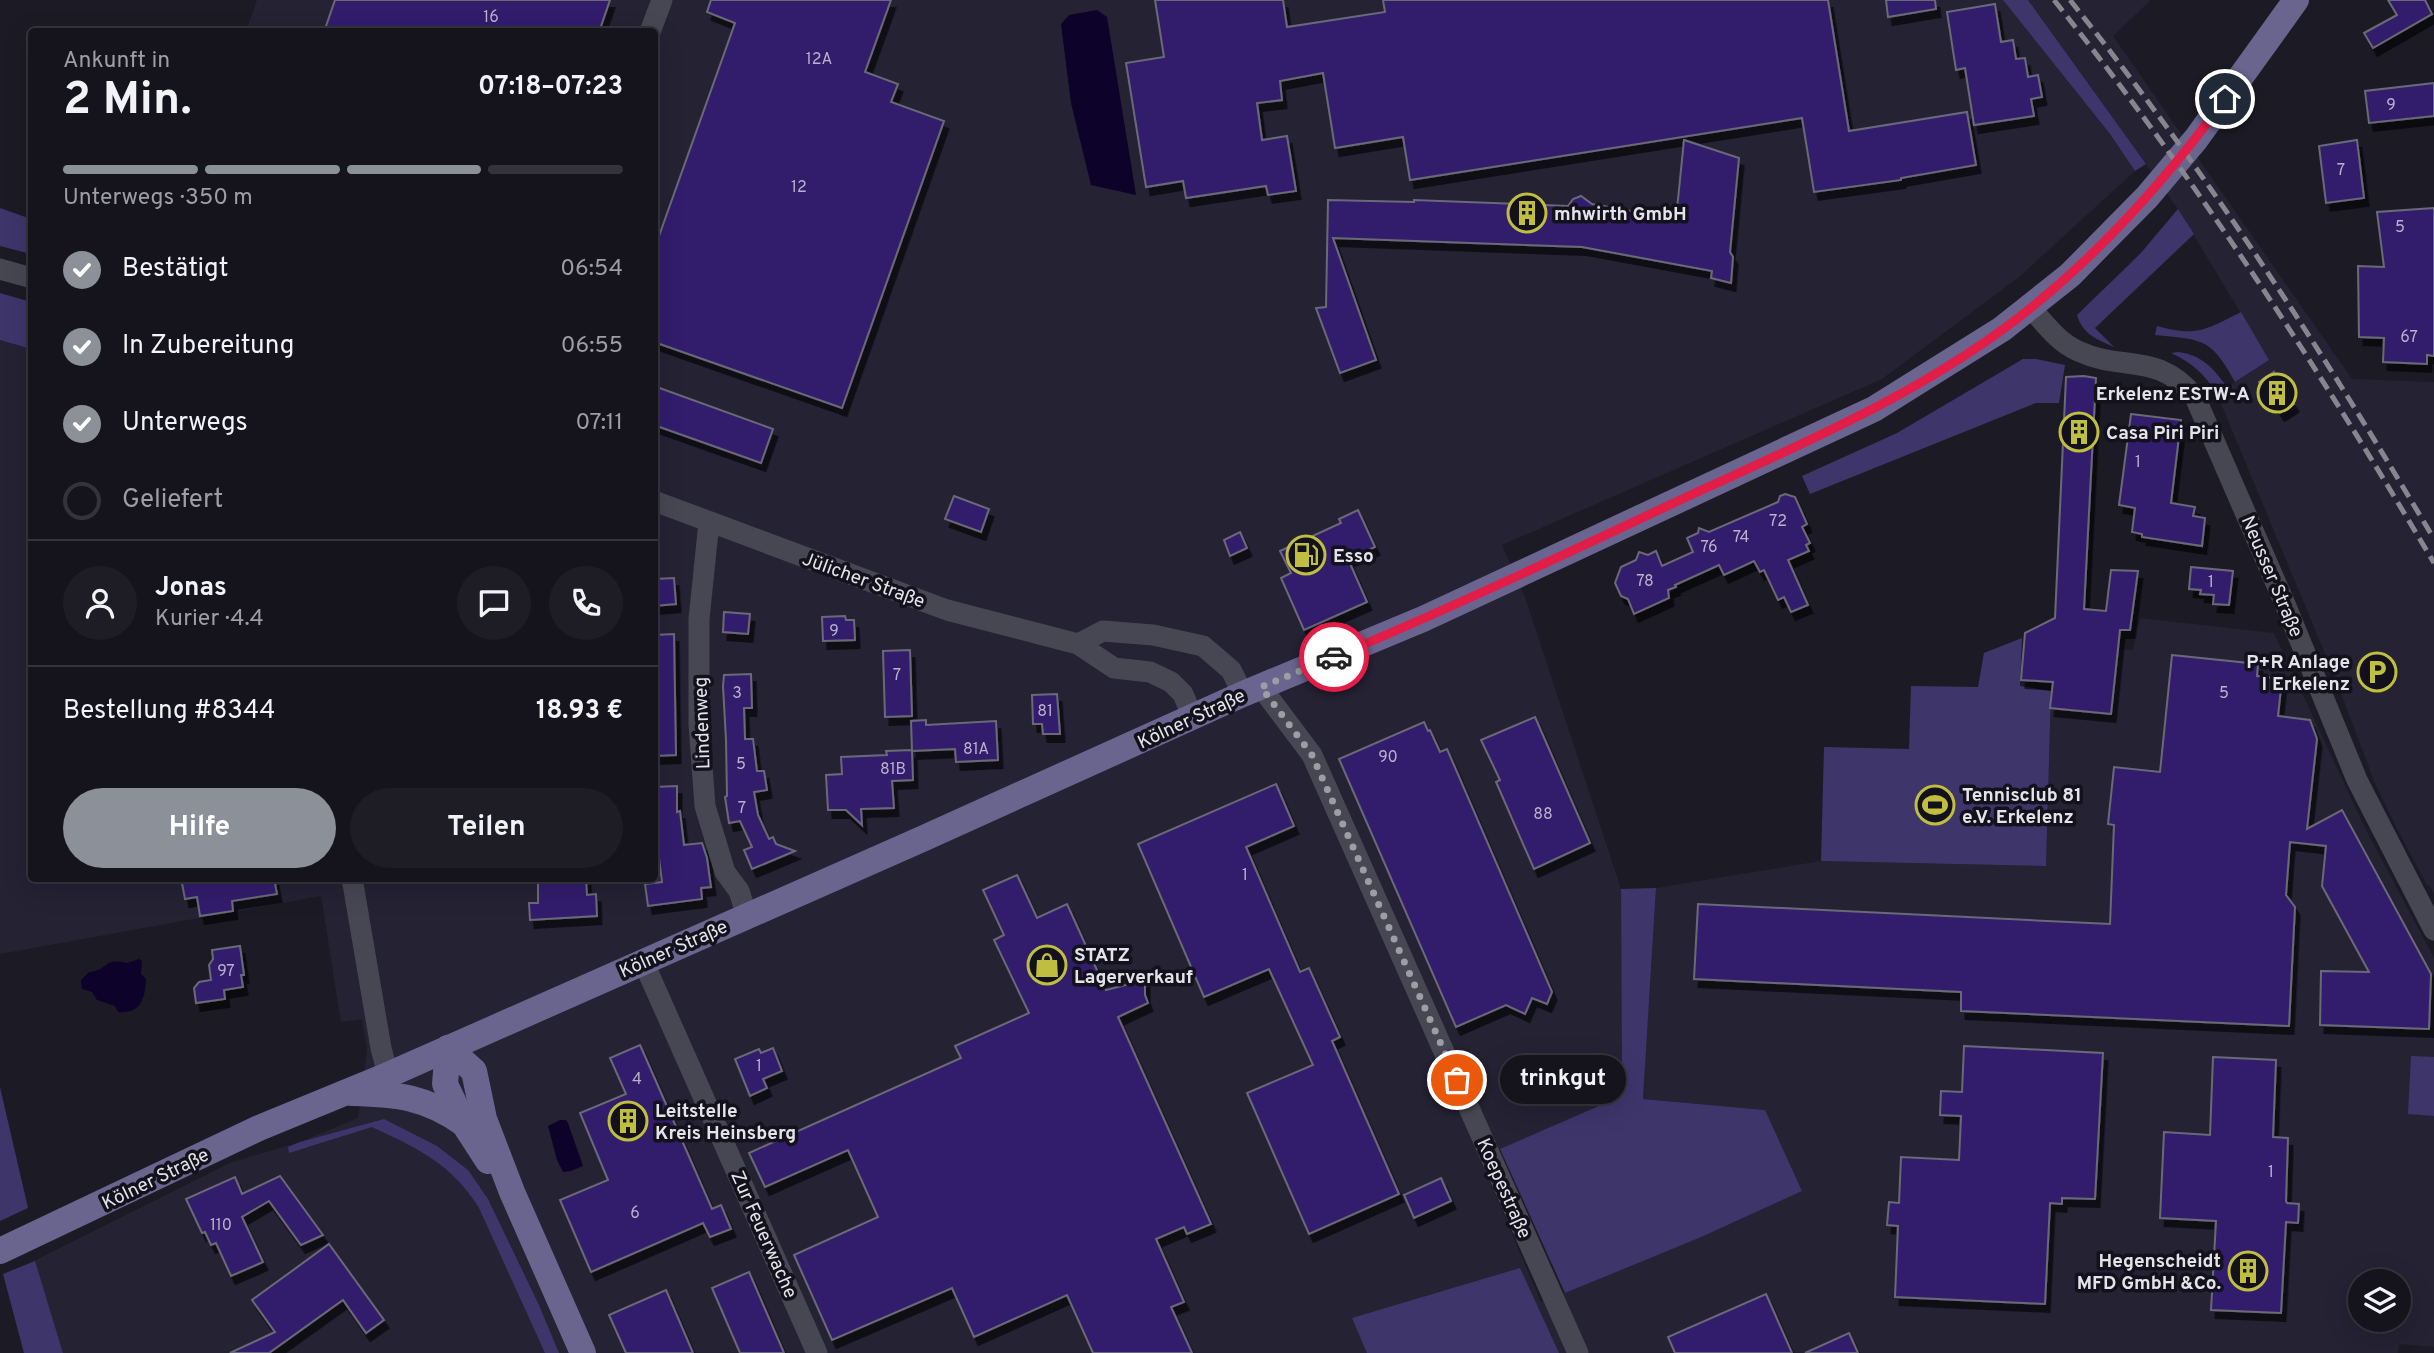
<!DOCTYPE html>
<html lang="de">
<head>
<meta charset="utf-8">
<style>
  :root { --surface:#15141c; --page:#1e1d25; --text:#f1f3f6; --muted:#9d9ea3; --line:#34333b; --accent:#8c9099 }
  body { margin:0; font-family:Overpass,sans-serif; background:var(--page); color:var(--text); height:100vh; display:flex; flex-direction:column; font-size:26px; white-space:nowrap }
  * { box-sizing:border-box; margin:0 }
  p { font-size:23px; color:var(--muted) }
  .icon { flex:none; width:38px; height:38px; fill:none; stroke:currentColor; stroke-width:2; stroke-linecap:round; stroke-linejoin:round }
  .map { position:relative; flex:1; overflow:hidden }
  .details { position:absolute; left:28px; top:28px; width:630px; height:854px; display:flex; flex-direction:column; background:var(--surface); border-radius:7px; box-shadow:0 7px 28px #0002,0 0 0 2px var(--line) }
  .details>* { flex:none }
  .tools { position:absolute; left:2348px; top:1269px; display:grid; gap:14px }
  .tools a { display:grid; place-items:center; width:63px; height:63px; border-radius:50%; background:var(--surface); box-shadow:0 7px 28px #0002,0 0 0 2px var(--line); font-size:35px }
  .pin { position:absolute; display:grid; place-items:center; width:60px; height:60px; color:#fff; margin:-30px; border:4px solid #fff; border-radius:50%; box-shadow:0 2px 7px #0007 }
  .courier { position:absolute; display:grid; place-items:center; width:70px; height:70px; margin:-35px; border:5px solid #e11d48; border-radius:50%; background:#fff; color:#222; box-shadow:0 2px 9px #0007 }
  .bubble { position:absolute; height:49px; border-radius:24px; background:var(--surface); box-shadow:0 7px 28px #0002,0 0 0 2px var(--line); font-size:23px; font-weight:700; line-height:49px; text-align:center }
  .summary em { font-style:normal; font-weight:700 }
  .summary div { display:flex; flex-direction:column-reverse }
  .summary { display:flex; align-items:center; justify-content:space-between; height:119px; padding:0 35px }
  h1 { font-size:46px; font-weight:700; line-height:52px }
  .bar { display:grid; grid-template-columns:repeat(4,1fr); gap:10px 7px; align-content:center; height:84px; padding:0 35px }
  .bar i { height:9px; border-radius:5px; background:var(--line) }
  .bar .selected { background:var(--accent) }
  .bar p { grid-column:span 4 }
  .line { display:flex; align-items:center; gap:18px; padding:0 35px; border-top:2px solid var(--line) }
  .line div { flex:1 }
  .round { display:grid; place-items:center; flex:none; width:74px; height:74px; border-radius:37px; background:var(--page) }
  ol { padding:0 35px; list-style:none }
  li { display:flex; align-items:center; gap:21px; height:77px }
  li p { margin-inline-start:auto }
  li .icon { padding:7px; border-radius:50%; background:var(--accent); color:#fff; stroke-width:4 }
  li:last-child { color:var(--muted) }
  li i { width:38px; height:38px; border:4px solid var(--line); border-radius:50% }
  .cta { display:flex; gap:14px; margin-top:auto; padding:14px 35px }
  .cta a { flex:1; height:80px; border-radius:42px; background:var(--accent); color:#fff; font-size:28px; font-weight:700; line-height:80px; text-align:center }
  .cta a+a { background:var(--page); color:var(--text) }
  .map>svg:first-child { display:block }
</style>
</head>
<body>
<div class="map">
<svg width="2434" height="1353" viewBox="0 0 2434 1353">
  <defs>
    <filter id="shadow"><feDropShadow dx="4.5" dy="8" stdDeviation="0" flood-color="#0009"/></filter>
  </defs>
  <rect width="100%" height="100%" fill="#1c1b25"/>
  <g fill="#242233" fill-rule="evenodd">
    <path d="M257,0H2003L2110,134L2135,171L2019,277L1882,379L1502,545L1525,597L1621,889L1622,1096L1480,1159L1541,1302L1699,1238L1765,1110L1643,1099L1656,888L1821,861L2046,866L2051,691L2055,644L2133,650L2140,618L2274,633L2365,828L2434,958V1347L2399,1344L2398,1353H39L14,1271L232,1162L300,1142L358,1118L367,1050L362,1019L341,1022L321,896L0,954V340L31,349L32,878H654V32L246,31ZM2361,1281H2399V1320H2361Z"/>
    <path d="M2028,0H2151L2113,36L2352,379L2434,382V894L2429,885H2427L2395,825L2374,781L2336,680L2217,394L2269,360L2178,209Z"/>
  </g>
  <g fill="#3e356b">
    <path d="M2003,0H2028L2146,164L2135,171L2110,134Z"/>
    <path d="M0,208L31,219V254L0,246Z"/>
    <path d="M2178,209L2194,234L2095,328L2114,347C2097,339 2083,335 2077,315L2140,254Z"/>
    <path d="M0,293L31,302V349L0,340Z"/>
    <path d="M2241,312L2269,360L2235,382C2211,337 2202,340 2155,335L2157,326C2196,337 2206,330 2241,312Z"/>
    <path d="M2178,352C2202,355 2213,368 2227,387L2217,394C2205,374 2192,363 2171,353Z"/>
    <path d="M2023,359H2036L2065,365L2059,403H2036L1810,494L1802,476L1897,433Z"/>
    <path d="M2022,638L2020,686L2051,691L2046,866L1821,861L1824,747L1909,749L1911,686L1978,687L1984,653Z"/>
    <path d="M1656,888L1643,1099L1765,1110L1802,1191L1699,1238L1565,1293L1500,1149L1622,1096L1621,889Z"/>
    <path d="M2411,1056L2434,1057V1116L2408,1114Z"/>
    <path d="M0,1087L28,1208L0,1221Z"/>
    <path d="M384,1119L437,1146L468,1170L488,1199L539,1305L559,1353H545L479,1208C452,1164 417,1148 372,1127L289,1153L288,1147L300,1142Z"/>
    <path d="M35,1261L63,1353H24L3,1274Z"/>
    <path d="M1520,1268L1559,1353H1367L1352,1318Z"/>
  </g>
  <g fill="#0d0229">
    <path d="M1097,10L1107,17L1136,195L1091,185L1071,103L1061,24L1069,15Z"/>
    <path d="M139,959L142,961L141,974L146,979C145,999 141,1014 118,1012L115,1006L97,1000L92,992L82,989L81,980L89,972C110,970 102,957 127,963Z"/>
    <path d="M560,1120H566L568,1123L583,1166L571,1171L563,1172L557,1160L548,1126Z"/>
  </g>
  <g fill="#321e6c" stroke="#6a6977" stroke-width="2" filter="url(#shadow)">
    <path d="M335,0H610L599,32H324Z"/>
    <path d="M711,0H891L865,72L898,84L891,102L944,121L842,408L654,342V250L735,23L707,12Z"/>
    <path d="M1155,0H1283L1287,27L1385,12L1383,0H1828L1849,131L1967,112L1976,165L1901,178V180L1814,192L1802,118L1410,180L1403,137L1335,148L1323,73L1280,81L1282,100L1257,103L1262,140L1287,136L1296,191L1268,195L1266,186L1186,198L1183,181L1146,187L1126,63L1164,57Z"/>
    <path d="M1886,0H1935L1936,9L1888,17Z"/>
    <path d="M2388,0H2425L2432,14L2373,48L2364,33L2397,15Z"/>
    <path d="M1995,4L2001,42L2013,40L2016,59L2025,58L2028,77L2038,75L2042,97L2031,99L2034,116L1974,125L1965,68L1956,70L1947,12Z"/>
    <path d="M2434,83V116L2369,123L2365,91Z"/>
    <path d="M1684,140L1739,158L1730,252L1733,257L1731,283L1711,278L1712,271L1582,247L1333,238L1376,360L1340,373L1316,308L1326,307L1328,200L1414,202V200L1568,206L1573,199L1581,196L1592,204L1676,219Z"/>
    <path d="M2357,140L2364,198L2326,203L2319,146Z"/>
    <path d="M2434,208V356L2427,355V364L2383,362L2384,338L2359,337L2358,266L2384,267L2377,212Z"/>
    <path d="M2274,372L2294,404L2280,413L2259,382Z"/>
    <path d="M2084,376L2096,378L2084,609L2106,611L2111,570L2138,571L2130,630H2120L2111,714L2050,708L2053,682L2021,680L2025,633L2055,618L2066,377Z"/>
    <path d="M654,386L773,429L761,463L654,425Z"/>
    <path d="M2131,414L2181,420L2171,503L2195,507L2193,516L2205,518L2202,546L2142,537V534L2132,532L2135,508L2119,505Z"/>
    <path d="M1785,494L1795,497L1807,524L1802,527L1810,543L1806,545L1809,551L1788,560L1808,605L1791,612L1784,597L1778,600L1764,570L1760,572L1754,561L1724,575L1719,565L1675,585L1676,587L1668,590L1669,598L1634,614L1628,599L1621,596L1615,583L1621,567L1636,560L1639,552L1648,555L1656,551L1662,566L1693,552L1687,538L1698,533L1699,528L1709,532L1778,502L1780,496Z"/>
    <path d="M954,496L989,509L981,532L945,519Z"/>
    <path d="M1358,510L1375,547L1348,559L1367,602L1304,630L1281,578L1291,573L1280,551L1341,523L1339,519Z"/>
    <path d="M1240,532L1247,548L1230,556L1224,540Z"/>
    <path d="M2191,567L2233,571L2229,605L2213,604L2214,595L2200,594L2201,590L2189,589Z"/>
    <path d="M674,578L676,604L654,606V579Z"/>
    <path d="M724,612L750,614L748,634L723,632Z"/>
    <path d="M845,616L846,620H854L855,640L823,641L822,617Z"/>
    <path d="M674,634L676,755L654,756V635Z"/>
    <path d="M910,650L912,716L885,717L883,651Z"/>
    <path d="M2172,655L2258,664L2257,676L2282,679L2278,716L2310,720L2317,739L2307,829L2342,810L2431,974L2429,1029L2320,1025L2321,971L2369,972L2322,886L2326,846L2290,842L2286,895L2295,907L2289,1026L1961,1011V992L1694,979L1698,904L2110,924L2114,825L2108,824L2114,767L2160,772Z"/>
    <path d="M751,674L752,708H744L745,739H753L757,771H764L767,790L754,792L758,815L769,839L773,837L776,844L795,851L752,869L744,850L752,847L740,821L729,823L725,797L727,796L726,740L723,686L724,675Z"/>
    <path d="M1057,694L1060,734H1043L1042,724H1033L1032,695Z"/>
    <path d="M1535,717L1590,843L1534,869L1496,782L1500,780L1481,740Z"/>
    <path d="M926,720V725L996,721L998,760L956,762L955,749L912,751L913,780L892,781L894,808L861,809L862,825L846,810H828L826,775L842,774L841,757L887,755L886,751L912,750L911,721Z"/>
    <path d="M1424,722L1428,731L1430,730L1440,752L1447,749L1552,992L1547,1004L1532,998L1525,1014L1506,1005L1456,1027L1339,759Z"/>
    <path d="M1276,784L1294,826L1246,847L1300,972L1309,968L1340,1037L1332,1041L1399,1194L1309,1234L1247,1093L1313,1065L1269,969L1204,997L1138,844Z"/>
    <path d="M677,786V812L680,811L684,845L702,843L707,858L711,887L701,888L702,899L648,906L645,884L662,882L658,850H654V787Z"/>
    <path d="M1017,875L1037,918L1067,904L1106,990L1145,980V995L1148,1003L1118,1017L1211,1224L1187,1234L1184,1227L1156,1239L1184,1302L1171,1307L1192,1353H1093L1067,1295L974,1337L952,1288L832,1340L794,1255L878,1217L848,1150L765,1187L749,1153L961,1058L955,1046L1029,1013L994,940L1004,935L983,890Z"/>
    <path d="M181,878H274L277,894L232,901L233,911L200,916L197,897L185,899Z"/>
    <path d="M562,878H586L587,895L596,894L597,916L530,920L529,903H538V881L562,880Z"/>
    <path d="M240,946L244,975H241L243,987L224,990L225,999L196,1003L194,988L199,982L211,980L209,965L213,959L212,950Z"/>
    <path d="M640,1045L712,1209L721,1205L731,1229L710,1237L703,1223L591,1272L560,1200L608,1180L580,1113L626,1094L610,1058Z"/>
    <path d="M1964,1046L2103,1053L2095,1199L2062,1198V1204L2050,1203L2045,1304L1895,1297L1898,1226L1887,1225L1889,1202L1899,1203L1901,1157L1959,1160L1961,1116L1940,1115L1941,1091L1962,1092Z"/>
    <path d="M773,1048L782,1071L763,1079L767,1088L750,1096L735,1059L759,1049L761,1053Z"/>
    <path d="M2213,1057L2276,1060L2273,1137L2288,1138L2286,1201L2287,1203L2299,1204L2298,1223L2286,1222L2281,1313L2211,1310L2216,1221L2160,1218L2164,1132L2210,1135Z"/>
    <path d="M280,1176L323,1235L301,1245L269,1201L242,1217L263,1262L231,1276L216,1243L211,1245L205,1232L202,1233L186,1199L235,1177L242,1194Z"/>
    <path d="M1441,1178L1451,1201L1414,1218L1404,1195Z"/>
    <path d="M329,1244L384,1320L366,1333L343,1300L269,1353H230L275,1332L252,1300Z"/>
    <path d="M749,1272L784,1353H740L712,1288Z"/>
    <path d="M666,1290L693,1353H626L609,1315Z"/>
    <path d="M1766,1294L1792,1353H1675L1668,1337Z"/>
    <path d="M1849,1333L1858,1353H1805Z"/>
  </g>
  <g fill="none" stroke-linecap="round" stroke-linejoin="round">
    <g stroke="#474653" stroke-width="21">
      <path d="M650,32L662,0"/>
      <path d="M0,269L32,278"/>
      <path d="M2031,308C2045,324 2058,342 2078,351C2123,372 2157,351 2195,397L2285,604L2357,780L2434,930"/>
      <path d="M654,501L947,610L1078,644L1114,668L1150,672L1171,682L1183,694L1193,718"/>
      <path d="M709,522L699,619V724L705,806L725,872L739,891L747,916"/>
      <path d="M1078,644L1103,631L1153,635L1203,646L1231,670L1243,694"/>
      <path d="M1261,687L1312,755L1578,1353"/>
      <path d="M352,878L381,1048L388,1075"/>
      <path d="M643,961L817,1353"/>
    </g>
    <g stroke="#69658e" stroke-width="26">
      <path d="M448,1048L474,1071L484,1119L512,1192L583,1353"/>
      <path d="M448,1048L445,1084L464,1124L488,1161"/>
      <path d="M352,1093C397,1094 427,1097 464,1124"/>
      <path d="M0,1251L259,1128L388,1075L922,839L1243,694L1423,619L1874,409L2002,329L2070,275L2147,197L2196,139L2296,0"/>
    </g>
    <g stroke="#87868f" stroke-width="5" stroke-dasharray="14 7" stroke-linecap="butt">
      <path d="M2054,0C2195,177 2319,369 2434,563"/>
      <path d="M2070,0C2205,169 2324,353 2434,539"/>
    </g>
  </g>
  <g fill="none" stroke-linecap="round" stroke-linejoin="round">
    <path stroke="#9e9da6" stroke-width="7" stroke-dasharray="0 12.6" d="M1334,657L1261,687L1312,755L1457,1080"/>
    <path stroke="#e11d48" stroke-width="9" d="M1334,657C1456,606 1576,549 1695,493C1811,440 1932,388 2032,307C2106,247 2169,176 2225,99"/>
  </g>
  <defs>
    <symbol id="building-ring" viewBox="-11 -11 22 22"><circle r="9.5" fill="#13121c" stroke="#c0be41" stroke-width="1.5"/><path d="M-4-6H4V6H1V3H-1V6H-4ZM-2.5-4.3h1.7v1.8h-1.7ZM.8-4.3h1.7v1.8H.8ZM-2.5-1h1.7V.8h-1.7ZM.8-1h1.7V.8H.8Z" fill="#c0be41"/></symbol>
    <symbol id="fuel-ring" viewBox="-11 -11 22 22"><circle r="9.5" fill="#13121c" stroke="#c0be41" stroke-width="1.5"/><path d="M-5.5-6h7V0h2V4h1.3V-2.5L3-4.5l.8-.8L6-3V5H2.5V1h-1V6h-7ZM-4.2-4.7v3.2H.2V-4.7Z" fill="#c0be41"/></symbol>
    <symbol id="parking-ring" viewBox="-11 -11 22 22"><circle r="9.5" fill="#13121c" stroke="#c0be41" stroke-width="1.5"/><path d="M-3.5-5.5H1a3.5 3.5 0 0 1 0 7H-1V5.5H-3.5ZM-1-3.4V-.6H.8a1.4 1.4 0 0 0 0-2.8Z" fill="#c0be41"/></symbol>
    <symbol id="stadium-ring" viewBox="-11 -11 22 22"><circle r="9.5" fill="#13121c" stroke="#c0be41" stroke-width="1.5"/><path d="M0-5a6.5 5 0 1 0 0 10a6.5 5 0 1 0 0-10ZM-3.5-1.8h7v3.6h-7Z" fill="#c0be41"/></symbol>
    <symbol id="shop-ring" viewBox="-11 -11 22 22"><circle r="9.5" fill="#13121c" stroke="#c0be41" stroke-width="1.5"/><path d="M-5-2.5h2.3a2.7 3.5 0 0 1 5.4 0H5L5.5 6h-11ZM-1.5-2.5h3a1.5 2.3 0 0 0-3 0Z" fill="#c0be41"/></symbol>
  </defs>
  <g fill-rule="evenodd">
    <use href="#building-ring" x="1505" y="191" width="44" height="44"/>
    <use href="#building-ring" x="2255" y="371" width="44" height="44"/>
    <use href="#building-ring" x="2057" y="410" width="44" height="44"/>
    <use href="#fuel-ring" x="1284" y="533" width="44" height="44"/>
    <use href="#parking-ring" x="2355" y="650" width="44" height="44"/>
    <use href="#stadium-ring" x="1913" y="783" width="44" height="44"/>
    <use href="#shop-ring" x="1025" y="943" width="44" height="44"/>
    <use href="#building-ring" x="606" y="1099" width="44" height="44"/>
    <use href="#building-ring" x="2226" y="1249" width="44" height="44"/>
  </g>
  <g text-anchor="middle" stroke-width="7" stroke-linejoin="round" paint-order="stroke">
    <g font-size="16" fill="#b8b2cb">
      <text x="491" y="22">16</text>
      <text x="819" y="64">12A</text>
      <text x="2391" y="110">9</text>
      <text x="2341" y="175">7</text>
      <text x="799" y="192">12</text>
      <text x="2400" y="232">5</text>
      <text x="2409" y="342">67</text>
      <text x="2138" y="467">1</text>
      <text x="1778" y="526">72</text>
      <text x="1741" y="542">74</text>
      <text x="1709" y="552">76</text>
      <text x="1645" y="586">78</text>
      <text x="2211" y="587">1</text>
      <text x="834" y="636">9</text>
      <text x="897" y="680">7</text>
      <text x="737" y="698">3</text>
      <text x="2224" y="698">5</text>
      <text x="1045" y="716">81</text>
      <text x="976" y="754">81A</text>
      <text x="1388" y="762">90</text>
      <text x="741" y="769">5</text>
      <text x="893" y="774">81B</text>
      <text x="742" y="813">7</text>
      <text x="1543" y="819">88</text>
      <text x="1245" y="880">1</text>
      <text x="226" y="976">97</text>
      <text x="759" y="1071">1</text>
      <text x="637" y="1084">4</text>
      <text x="2271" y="1177">1</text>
      <text x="635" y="1218">6</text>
      <text x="221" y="1230">110</text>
    </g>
    <g font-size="19" font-weight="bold" fill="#e4e3eb" stroke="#13121c" text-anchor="start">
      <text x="1554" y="220">mhwirth GmbH</text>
      <text x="2250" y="400" text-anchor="end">Erkelenz ESTW-A</text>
      <text x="2106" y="439">Casa Piri Piri</text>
      <text x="1333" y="562">Esso</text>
      <text x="2350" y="668" text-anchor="end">P+R Anlage<tspan x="2350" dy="22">I Erkelenz</tspan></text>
      <text x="1962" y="801">Tennisclub 81<tspan x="1962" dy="22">e.V. Erkelenz</tspan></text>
      <text x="1074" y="961">STATZ<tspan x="1074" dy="22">Lagerverkauf</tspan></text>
      <text x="655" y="1117">Leitstelle<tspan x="655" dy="22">Kreis Heinsberg</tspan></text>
      <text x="2221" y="1267" text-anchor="end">Hegenscheidt<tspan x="2221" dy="22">MFD GmbH &amp;Co.</tspan></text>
    </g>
    <g font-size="19" fill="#e4e3eb" stroke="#13121c">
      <text transform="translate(2273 576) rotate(67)" y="7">Neusser Straße</text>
      <text transform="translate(864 579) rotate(20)" y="7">Jülicher Straße</text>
      <text transform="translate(1191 718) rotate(-25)" y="7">Kölner Straße</text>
      <text transform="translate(701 723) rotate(-92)" y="7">Lindenweg</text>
      <text transform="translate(673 948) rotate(-24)" y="7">Kölner Straße</text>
      <text transform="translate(155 1178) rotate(-26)" y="7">Kölner Straße</text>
      <text transform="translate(1505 1188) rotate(66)" y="7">Koepestraße</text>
      <text transform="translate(765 1234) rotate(66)" y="7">Zur Feuerwache</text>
    </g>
  </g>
</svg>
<div class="tools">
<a><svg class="icon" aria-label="layers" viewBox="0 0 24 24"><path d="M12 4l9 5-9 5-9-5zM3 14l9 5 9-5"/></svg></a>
</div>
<div class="pin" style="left:1457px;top:1080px;background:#ea580c"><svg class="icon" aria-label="bag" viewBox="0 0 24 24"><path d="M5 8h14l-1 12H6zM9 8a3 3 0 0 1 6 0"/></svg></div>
<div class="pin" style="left:2225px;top:99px;background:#1f2937"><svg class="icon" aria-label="home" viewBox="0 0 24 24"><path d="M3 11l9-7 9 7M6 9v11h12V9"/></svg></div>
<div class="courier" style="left:1334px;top:657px"><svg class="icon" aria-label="car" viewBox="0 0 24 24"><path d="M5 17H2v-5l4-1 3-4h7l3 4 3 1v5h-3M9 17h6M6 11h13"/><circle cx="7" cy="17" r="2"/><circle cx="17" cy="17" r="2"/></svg></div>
<div class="bubble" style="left:1500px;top:1055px;width:126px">trinkgut</div>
<section class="details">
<div class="summary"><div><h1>2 Min.</h1><p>Ankunft in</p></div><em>07:18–07:23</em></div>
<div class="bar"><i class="selected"></i><i class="selected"></i><i class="selected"></i><i></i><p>Unterwegs · 350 m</p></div>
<ol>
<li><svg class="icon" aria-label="check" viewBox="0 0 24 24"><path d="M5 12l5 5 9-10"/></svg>Bestätigt<p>06:54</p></li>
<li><svg class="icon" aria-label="check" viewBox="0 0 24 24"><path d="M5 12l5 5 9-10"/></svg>In Zubereitung<p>06:55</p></li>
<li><svg class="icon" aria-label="check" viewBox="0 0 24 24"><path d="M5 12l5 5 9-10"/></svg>Unterwegs<p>07:11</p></li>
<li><i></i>Geliefert</li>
</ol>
<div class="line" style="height:126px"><a class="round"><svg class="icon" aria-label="person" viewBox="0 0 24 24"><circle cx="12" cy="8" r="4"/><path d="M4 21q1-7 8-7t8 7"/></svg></a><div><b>Jonas</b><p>Kurier · 4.4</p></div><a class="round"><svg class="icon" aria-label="chat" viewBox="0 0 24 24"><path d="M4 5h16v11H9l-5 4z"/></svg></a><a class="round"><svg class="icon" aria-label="phone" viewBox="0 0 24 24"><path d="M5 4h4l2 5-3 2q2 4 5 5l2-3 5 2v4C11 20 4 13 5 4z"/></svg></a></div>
<div class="line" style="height:91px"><div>Bestellung #8344</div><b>18.93 €</b></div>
<div class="cta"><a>Hilfe</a><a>Teilen</a></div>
</section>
</div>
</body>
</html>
